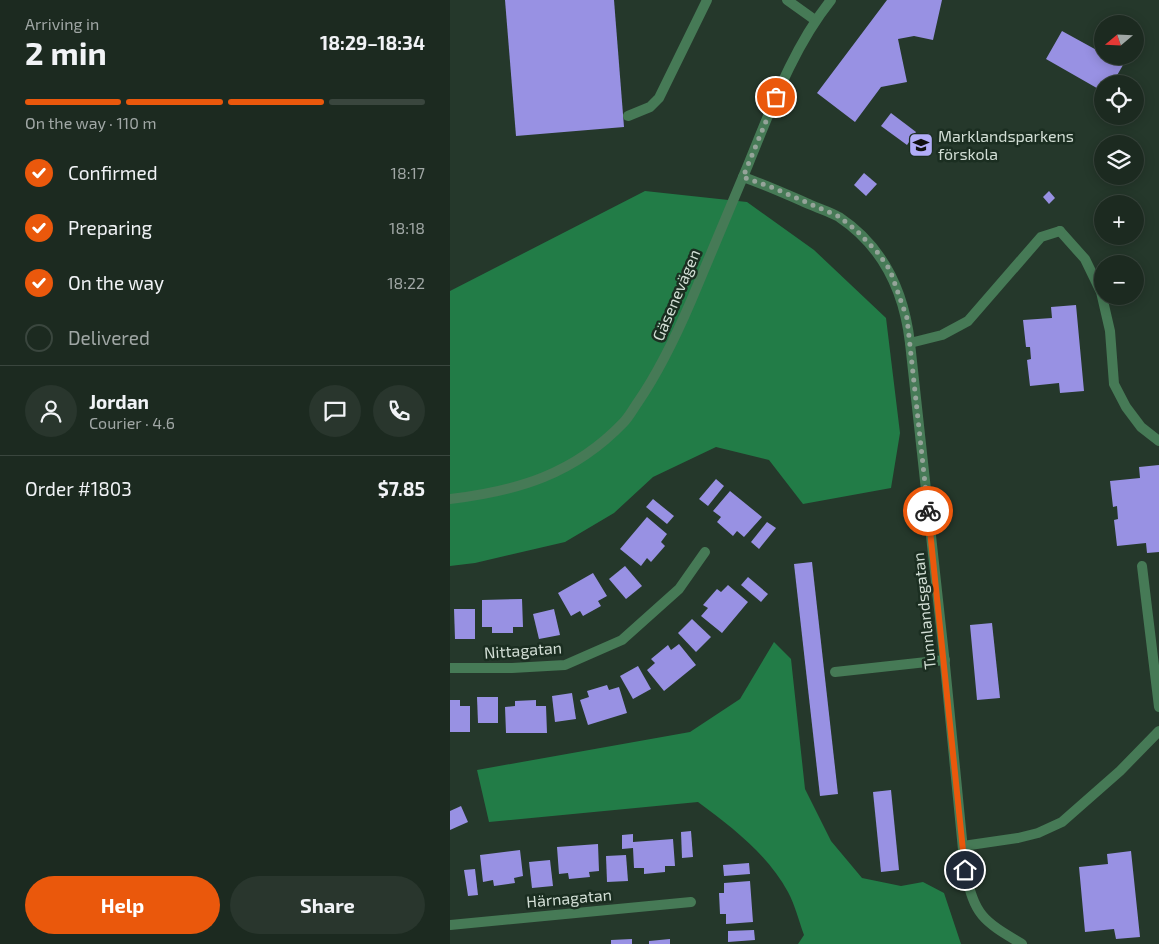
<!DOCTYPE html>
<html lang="en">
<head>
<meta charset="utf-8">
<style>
  :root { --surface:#1c2a20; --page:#29362d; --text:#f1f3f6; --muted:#a0a7a5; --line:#3a463e; --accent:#ea580c }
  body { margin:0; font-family:"Exo 2",sans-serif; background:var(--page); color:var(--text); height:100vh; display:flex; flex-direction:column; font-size:19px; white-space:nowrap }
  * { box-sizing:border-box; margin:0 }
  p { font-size:16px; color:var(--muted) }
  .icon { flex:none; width:28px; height:28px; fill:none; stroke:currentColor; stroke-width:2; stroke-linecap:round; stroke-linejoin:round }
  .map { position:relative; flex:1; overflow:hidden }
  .side { display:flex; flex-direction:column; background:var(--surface); width:450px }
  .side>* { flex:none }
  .needle { width:32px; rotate:251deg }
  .controls { position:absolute; left:644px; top:15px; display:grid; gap:10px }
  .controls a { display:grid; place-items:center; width:50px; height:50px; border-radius:50%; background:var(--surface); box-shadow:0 2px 12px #0003,0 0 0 1px var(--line); font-size:25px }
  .pin { position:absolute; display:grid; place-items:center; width:42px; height:42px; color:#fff; margin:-21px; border:2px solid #fff; border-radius:50%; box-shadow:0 1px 5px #0007 }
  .courier { position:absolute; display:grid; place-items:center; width:50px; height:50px; margin:-25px; border:4px solid #ea580c; border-radius:50%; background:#fff; color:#222; box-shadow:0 1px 6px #0007 }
  .overview em { font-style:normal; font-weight:700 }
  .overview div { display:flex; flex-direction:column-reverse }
  .overview { display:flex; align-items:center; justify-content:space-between; height:85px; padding:0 25px }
  h1 { font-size:32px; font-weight:700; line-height:38px }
  .bar { display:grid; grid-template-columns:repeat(4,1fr); gap:8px 5px; align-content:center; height:60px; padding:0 25px }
  .bar i { height:6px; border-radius:4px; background:var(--line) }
  .bar .on { background:var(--accent) }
  .bar p { grid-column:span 4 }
  .line { display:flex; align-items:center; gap:12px; padding:0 25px; border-top:1px solid var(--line) }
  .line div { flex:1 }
  .round { display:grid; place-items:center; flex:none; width:52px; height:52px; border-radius:26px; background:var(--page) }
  ol { padding:0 25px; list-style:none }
  li { display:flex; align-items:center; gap:15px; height:55px }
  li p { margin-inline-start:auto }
  li .icon { padding:5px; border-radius:50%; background:var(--accent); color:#fff; stroke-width:4 }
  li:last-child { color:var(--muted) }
  li i { width:28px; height:28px; border:2px solid var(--line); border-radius:50% }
  .action { display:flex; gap:10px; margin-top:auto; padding:10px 25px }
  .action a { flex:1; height:58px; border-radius:30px; background:var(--accent); color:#fff; font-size:20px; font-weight:700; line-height:58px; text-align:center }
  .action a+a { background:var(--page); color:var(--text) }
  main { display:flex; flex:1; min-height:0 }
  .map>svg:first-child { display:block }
</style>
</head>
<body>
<main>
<section class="side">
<div class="overview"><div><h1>2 min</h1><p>Arriving in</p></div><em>18:29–18:34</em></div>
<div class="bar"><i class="on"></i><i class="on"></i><i class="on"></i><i></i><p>On the way · 110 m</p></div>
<ol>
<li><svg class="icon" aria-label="check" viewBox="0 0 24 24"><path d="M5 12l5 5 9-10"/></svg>Confirmed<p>18:17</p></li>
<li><svg class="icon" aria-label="check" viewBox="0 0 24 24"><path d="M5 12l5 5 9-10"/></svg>Preparing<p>18:18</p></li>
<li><svg class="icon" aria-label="check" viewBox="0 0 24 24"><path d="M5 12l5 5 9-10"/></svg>On the way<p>18:22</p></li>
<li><i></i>Delivered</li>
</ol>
<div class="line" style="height:90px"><a class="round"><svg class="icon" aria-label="person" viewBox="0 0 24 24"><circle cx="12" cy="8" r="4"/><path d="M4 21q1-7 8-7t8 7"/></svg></a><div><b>Jordan</b><p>Courier · 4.6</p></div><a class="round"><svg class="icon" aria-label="chat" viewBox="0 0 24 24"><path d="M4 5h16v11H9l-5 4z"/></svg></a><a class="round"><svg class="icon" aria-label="phone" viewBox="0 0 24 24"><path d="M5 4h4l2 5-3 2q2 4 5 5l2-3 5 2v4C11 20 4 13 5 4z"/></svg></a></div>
<div class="line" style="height:65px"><div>Order #1803</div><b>$7.85</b></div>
<div class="action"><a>Help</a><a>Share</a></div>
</section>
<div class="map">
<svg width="709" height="944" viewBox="0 0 709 944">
  <rect width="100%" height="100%" fill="#25382b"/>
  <g fill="#227c47">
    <path d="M195,191L297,202L364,250L436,318L450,433L441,488L353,504L319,460L266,447L203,477L164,513L115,542L25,563L0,566V291Z"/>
    <path d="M324,642L341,659L355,789L381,841L412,878L451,886L473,882L494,893L511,944H348L354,935C349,921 345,905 338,892C317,854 282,827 248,802L39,822L27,770L240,732L290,699Z"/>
  </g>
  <g fill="#9891e3">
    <path d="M55,0H164L174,127L66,136Z"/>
    <path d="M437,0H492L483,40L464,36L448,39L457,82L431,87L405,122L367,93Z"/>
    <path d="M612,31L652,53V56H658L673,65L662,84H652V91L596,59Z"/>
    <path d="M441,113L466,132L457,145L431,126Z"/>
    <path d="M414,173L427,184L416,196L404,185Z"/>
    <path d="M599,191L605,198L599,204L593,197Z"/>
    <path d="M626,305L634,391L610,393L609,383L580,386L577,360L581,359L580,347H576L573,320L602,318L601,307Z"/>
    <path d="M709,465V552L697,553L696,543L667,546L664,520L668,519L667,506L663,507L660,481L690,478L689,467Z"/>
    <path d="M266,479L274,486L258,506L249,499Z"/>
    <path d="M280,491L312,517L294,537L287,531L283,536L267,522L271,517L263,511Z"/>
    <path d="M203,499L224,516L217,524L196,507Z"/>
    <path d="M197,517L217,534L211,542L215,546L201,562L197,558L191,566L170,549Z"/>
    <path d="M317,522L326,528L309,549L301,542Z"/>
    <path d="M362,562L388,794L370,796L344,564Z"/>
    <path d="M175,566L192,586L176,599L159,579Z"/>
    <path d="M143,573L157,596L148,601L151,606L133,616L130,611L121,616L108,593Z"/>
    <path d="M298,577L318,594L311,602L291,585Z"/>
    <path d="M278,585L298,602L272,633L251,616L258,608L253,605L267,589L271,592Z"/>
    <path d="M72,599L73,627H63V633H42V627H32V600Z"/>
    <path d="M4,609H25V639H5Z"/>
    <path d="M104,609L110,635L89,639L83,614Z"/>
    <path d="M242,619L261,637L246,652L228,633Z"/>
    <path d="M542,623L550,698L527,700L520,625Z"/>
    <path d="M229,644L246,665L214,691L197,670L205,663L201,659L218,645L221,650Z"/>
    <path d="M188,666L201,689L183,699L170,676Z"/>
    <path d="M157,685L159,690L169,687L177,713L138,725L130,700L139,697L137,691Z"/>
    <path d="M122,693L126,719L105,722L102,696Z"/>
    <path d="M27,697H48V723H28Z"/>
    <path d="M0,700H10V706H20V732H0Z"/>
    <path d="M86,700V706H96L97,733H56L55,707L65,706V701Z"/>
    <path d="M441,790L449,870L431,872L423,792Z"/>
    <path d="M11,806L18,822L0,830V811Z"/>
    <path d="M241,831L243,857L232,858L231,832Z"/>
    <path d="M183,834V842L223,839L225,866H215V872L194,874V868H184L183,848L172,849V835Z"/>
    <path d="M148,844L149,871L139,872L140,877L119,879L118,873L109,874L107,847Z"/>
    <path d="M70,850L73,876L64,878L65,883L44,886L43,880L33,882L30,855Z"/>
    <path d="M681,851L690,937L666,939L664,929L635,932L629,867L658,864L657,854Z"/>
    <path d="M176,855L178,881L157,882L156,856Z"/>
    <path d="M100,860L103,886L82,888L79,862Z"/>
    <path d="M299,863L300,874L274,876L273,865Z"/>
    <path d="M25,869L28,895L18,896L14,870Z"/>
    <path d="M300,881L303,922L276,924V914H270L269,893H274V883Z"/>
    <path d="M304,930L305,940L278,942V931Z"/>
    <path d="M182,939V944H161V940Z"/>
    <path d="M220,939V944H199V941Z"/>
  </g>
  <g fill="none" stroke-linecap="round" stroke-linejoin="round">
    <g stroke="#467a56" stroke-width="10">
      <path d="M610,231L635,259L651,292L660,331L664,384L676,407L691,427L709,441"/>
      <path d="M692,566L709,707"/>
      <path d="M385,672L495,660"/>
    </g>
    <g stroke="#467a56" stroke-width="10">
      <path d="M337,0L365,20"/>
      <path d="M178,116L200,107L209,98L257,0"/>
      <path d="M293,177C316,185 338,195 361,205C370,209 380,212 389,217C434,247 454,291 460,343L494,655L515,870C525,916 532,920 572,944"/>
      <path d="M460,343L492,335L518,321L591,237L610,231"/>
      <path d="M0,499C68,491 124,474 173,423C179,417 183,409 188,402C210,370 226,336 241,301C260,256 279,211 298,165C321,109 343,47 381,0"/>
      <path d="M0,668H62L115,665L172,640L229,589L255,552"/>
      <path d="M513,846L568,838L588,833L612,822L670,771L709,731"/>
      <path d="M0,925L241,902"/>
    </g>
  </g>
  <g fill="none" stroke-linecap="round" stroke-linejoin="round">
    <path stroke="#95a49a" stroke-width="5" stroke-dasharray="0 9" d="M326,97L293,177L321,187L388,216L406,230L428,253L440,270L457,318L478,511"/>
    <path stroke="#ea580c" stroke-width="6" d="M478,511L515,870"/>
  </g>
  <defs>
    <symbol id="school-square" viewBox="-11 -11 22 22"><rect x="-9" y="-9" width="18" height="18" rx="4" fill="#b2adf9" stroke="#1b2e21"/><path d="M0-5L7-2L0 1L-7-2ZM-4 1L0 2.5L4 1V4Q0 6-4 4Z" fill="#111"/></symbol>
  </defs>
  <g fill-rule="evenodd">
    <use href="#school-square" x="457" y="131" width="28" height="28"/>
  </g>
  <g text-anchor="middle" stroke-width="5" stroke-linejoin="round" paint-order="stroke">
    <g font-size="16" fill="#d2ded5" stroke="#1b2e21" text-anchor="start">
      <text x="488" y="142">Marklandsparkens<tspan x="488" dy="18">förskola</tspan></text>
    </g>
    <g font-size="16" fill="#d2ded5" stroke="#1b2e21">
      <text transform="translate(226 295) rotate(-67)" y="6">Gäsenevägen</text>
      <text transform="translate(474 611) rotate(-96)" y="6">Tunnlandsgatan</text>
      <text transform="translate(73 650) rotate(-4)" y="6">Nittagatan</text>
      <text transform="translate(119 898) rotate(-5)" y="6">Härnagatan</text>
    </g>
  </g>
</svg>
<div class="controls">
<a><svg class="needle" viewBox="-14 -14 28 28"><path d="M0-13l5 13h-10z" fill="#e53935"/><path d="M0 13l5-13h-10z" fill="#a0a7a5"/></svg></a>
<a><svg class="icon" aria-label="locate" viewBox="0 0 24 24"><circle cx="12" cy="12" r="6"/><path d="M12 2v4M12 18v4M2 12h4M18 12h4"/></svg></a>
<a><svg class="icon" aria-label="layers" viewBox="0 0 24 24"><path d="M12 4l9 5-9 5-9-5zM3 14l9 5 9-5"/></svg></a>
<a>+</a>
<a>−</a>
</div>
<div class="pin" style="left:326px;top:97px;background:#ea580c"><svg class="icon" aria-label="bag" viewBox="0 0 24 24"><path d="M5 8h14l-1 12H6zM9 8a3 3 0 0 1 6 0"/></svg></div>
<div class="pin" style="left:515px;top:870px;background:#1f2937"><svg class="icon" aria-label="home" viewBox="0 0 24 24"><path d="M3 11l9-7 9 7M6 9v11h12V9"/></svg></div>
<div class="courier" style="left:478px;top:511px"><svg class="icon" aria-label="bike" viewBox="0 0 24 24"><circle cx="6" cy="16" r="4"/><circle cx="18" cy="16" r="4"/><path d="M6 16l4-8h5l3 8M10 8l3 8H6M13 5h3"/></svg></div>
</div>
</main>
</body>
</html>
